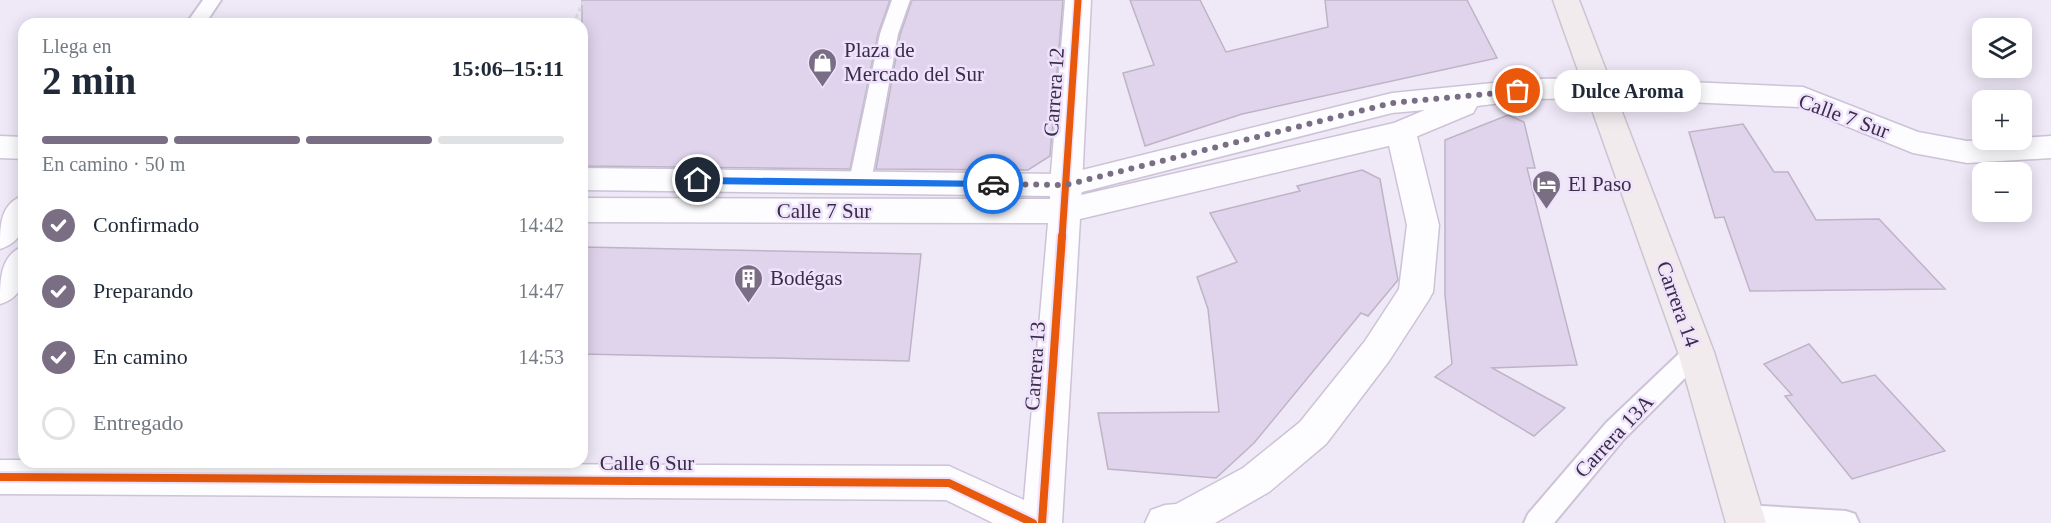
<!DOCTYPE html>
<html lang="es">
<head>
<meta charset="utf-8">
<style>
  :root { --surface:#fff; --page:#f6f6f7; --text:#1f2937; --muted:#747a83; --line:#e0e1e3; --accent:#796e84 }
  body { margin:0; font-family:Georgia,serif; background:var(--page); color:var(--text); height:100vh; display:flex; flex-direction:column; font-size:22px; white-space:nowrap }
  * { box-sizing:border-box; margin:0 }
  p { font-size:20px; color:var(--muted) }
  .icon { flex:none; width:33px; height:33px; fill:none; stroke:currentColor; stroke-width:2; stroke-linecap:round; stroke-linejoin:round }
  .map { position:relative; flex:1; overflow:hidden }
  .details { position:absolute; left:18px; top:18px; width:570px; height:450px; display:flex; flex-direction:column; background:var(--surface); border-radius:18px; box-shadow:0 3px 15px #0003 }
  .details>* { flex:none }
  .buttons { position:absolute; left:1972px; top:18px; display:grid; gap:12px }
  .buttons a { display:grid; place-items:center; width:60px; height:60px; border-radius:12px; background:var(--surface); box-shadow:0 3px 15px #0003; font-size:30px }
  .pin { position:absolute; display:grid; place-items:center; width:51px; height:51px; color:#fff; margin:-26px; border:3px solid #fff; border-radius:50%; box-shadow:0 2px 6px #0007 }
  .courier { position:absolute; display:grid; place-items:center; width:60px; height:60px; margin:-30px; border:4px solid #1a73e8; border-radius:50%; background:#fff; color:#222; box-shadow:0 2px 8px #0007 }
  .bubble { position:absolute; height:42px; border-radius:18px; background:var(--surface); box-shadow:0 3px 15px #0003; font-size:20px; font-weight:700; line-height:42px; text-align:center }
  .headline em { font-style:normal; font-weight:700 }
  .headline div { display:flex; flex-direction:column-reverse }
  .headline { display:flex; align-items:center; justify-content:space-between; height:102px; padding:0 24px }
  h1 { font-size:39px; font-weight:700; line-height:45px }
  .bar { display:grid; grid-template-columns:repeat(4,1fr); gap:9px 6px; align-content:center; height:72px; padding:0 24px }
  .bar i { height:8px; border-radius:4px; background:var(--line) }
  .bar .on { background:var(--accent) }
  .bar p { grid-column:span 4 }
  ol { padding:0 24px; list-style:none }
  li { display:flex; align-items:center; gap:18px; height:66px }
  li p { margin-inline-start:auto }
  li .icon { padding:6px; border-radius:50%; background:var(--accent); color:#fff; stroke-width:4 }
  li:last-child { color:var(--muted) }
  li i { width:33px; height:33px; border:3px solid var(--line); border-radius:50% }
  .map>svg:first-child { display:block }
</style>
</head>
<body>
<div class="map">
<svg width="2051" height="523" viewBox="0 0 2051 523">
  <rect width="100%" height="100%" fill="#efe8f7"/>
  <g fill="#e0d4ec" stroke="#bdb4c6" stroke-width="1.5">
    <path d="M582,0H890L878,34L850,169L582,166Z"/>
    <path d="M912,0H1063L1050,156L1028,170L876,169L900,35Z"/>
    <path d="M1130,0H1200L1226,52L1328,27L1325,0H1467L1497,58L1242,114L1145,146L1123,73L1154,65Z"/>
    <path d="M1508,115L1524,122L1535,168H1527L1577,365L1492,368L1565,408L1534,436L1435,377L1452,364L1445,295V140Z"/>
    <path d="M1743,124L1774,172H1788L1816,220L1879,219L1945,289L1750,291L1724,217L1715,218L1689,132Z"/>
    <path d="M1362,170L1380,179L1398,280L1368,316L1361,313L1254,443L1216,478L1108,469L1098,413L1219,412L1208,309L1197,277L1237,262L1210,213L1300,191L1297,186Z"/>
    <path d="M582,247L921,254L909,361L582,354Z"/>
    <path d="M1809,344L1842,383L1875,375L1945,451L1852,479L1785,396L1792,395L1764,364Z"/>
  </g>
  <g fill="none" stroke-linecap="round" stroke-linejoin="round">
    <defs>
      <g id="lane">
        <path d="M203,0H221L205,24H186Z"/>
        <path d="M892,0H910L898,34L871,182L868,187L860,190L852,187L849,182L880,34Z"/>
        <path d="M1696,342L1704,345L1708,352L1704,359L1624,439L1554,523H1524L1528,514L1606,423L1688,345Z"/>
        <path d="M1744,505L1846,511L1855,514L1859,523H1733L1731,517L1735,508Z"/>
      </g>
      <g id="street">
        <path d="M1065,0H1091L1082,185L1077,193L1066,196L1055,193L1050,185Z"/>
        <path d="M1599,78L1803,87L1918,132L1967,141L2051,136V158L1967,163L1913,153L1799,107L1599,98L1589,95L1585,88L1589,81Z"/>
        <path d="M1401,121L1412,125L1416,132L1439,225L1433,292L1428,301L1389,361L1326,444L1269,492L1215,523H1145L1151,510L1165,505L1176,504L1243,468L1300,422L1365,341L1399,289L1407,225L1386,132L1390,125Z"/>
        <path d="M0,136L24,137V159L0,158Z"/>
      </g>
      <g id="secondary">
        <path d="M1599,78L1609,81L1613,88L1609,95L1599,98L1534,99L1477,106L1473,113L1401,143L1080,219L1062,523H993L946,500L0,494V460H24V462L949,466L1024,500L1048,223L582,222V198L1050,199V196L582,190V168L1066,174L1392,93L1534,79ZM1425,110L1394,123L1081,195L1082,192L1392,113Z"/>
        <path d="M24,195C24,220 28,240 0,249C0,224 0,204 24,195Z"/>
        <path d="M24,246C24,272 29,295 0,304C0,279 0,255 24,246Z"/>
      </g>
      <path id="primary" d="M1553,0H1579L1714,352L1766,523H1726L1678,352Z"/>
    </defs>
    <use href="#lane" stroke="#cdc3d7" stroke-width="4"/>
    <use href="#street" stroke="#cdc3d7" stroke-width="3"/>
    <use href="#secondary" stroke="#cdc3d7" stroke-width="3"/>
    <use href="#primary" stroke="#cac5d0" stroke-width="3"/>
    <path stroke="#dcdadf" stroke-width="3" stroke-dasharray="4 3" stroke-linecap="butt" d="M573,24L584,0"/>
    <use href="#lane" fill="#fdfcfe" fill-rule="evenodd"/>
    <use href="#street" fill="#fdfcfe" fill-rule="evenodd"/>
    <use href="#secondary" fill="#fdfcfe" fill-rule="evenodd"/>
    <use href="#primary" fill="#f1ebee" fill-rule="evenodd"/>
    <defs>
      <path id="cycleway-far1" d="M1062,238L1078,0"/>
      <g id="cycleway">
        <path d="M0,477L949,483L1033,523"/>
        <path d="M1042,523L1062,236"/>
      </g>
    </defs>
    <use href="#cycleway-far1" stroke="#efe2fd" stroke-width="10"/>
    <use href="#cycleway" stroke="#efe2fd" stroke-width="12"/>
    <use href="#cycleway-far1" stroke="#e8590c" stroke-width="7"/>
    <use href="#cycleway" stroke="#e8590c" stroke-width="8"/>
  </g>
  <path fill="#1a73e8" d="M698,177L993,181L998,184L993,187L698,184L693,180Z"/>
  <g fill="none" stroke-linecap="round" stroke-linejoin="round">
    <path stroke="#796e84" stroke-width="6" stroke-dasharray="0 10.8" d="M993,184L1066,185L1392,103L1518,91"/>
  </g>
  <defs>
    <symbol id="shop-pin" viewBox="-11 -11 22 30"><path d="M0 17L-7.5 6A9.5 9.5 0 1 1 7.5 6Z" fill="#796e84" stroke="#efe2fd"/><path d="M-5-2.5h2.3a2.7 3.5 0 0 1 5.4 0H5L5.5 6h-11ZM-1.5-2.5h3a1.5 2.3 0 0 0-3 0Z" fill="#fff"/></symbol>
    <symbol id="hotel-pin" viewBox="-11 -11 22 30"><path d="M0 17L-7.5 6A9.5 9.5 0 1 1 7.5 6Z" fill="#796e84" stroke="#efe2fd"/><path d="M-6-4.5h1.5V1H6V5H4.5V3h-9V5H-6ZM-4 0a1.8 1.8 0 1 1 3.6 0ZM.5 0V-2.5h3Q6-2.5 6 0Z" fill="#fff"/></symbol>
    <symbol id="building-pin" viewBox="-11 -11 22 30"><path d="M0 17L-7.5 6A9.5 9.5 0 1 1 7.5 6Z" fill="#796e84" stroke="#efe2fd"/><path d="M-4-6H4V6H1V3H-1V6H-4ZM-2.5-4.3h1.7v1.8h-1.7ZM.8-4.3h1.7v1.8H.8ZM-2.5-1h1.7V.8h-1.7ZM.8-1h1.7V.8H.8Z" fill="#fff"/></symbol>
  </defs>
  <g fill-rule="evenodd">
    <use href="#shop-pin" x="806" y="46" width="33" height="45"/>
    <use href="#hotel-pin" x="1530" y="168" width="33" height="45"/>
    <use href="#building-pin" x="732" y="262" width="33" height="45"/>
  </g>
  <g text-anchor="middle" stroke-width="5" stroke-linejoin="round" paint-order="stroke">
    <g font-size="21" fill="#3a2d46" stroke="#efe2fd" text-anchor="start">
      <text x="844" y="57">Plaza de<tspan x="844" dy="24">Mercado del Sur</tspan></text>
      <text x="1568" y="191">El Paso</text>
      <text x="770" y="285">Bodégas</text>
    </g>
    <g font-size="21" fill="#3a2d46" stroke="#efe2fd">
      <text transform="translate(1054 92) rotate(-86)" y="7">Carrera 12</text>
      <text transform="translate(1844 116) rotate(20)" y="7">Calle 7 Sur</text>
      <text x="824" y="218">Calle 7 Sur</text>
      <text transform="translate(1678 304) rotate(70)" y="7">Carrera 14</text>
      <text transform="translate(1035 366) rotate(-86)" y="7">Carrera 13</text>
      <text transform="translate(1614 436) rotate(-47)" y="7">Carrera 13A</text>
      <text x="647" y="470">Calle 6 Sur</text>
    </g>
  </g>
</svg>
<div class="buttons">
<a><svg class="icon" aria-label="layers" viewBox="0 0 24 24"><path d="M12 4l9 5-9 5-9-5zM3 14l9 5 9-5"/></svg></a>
<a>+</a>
<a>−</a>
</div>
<div class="pin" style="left:1518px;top:91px;background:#ea580c"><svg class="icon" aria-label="bag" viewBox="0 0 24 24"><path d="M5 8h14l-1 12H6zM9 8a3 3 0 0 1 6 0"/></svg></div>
<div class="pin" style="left:698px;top:180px;background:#1f2937"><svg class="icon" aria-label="home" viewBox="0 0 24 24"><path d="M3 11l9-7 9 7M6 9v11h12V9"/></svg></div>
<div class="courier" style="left:993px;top:184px"><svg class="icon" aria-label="car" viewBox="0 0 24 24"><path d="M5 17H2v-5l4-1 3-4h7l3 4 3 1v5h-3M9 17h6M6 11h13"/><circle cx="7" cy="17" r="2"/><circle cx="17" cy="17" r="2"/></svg></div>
<div class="bubble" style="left:1554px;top:70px;width:147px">Dulce Aroma</div>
<section class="details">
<div class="headline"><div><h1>2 min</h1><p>Llega en</p></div><em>15:06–15:11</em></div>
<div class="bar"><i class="on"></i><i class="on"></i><i class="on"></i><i></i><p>En camino · 50 m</p></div>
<ol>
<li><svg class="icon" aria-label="check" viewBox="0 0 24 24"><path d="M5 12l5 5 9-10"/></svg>Confirmado<p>14:42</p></li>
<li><svg class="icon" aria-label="check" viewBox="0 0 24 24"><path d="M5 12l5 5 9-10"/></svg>Preparando<p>14:47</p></li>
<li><svg class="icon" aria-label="check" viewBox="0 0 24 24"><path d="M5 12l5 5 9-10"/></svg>En camino<p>14:53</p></li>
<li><i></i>Entregado</li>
</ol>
</section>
</div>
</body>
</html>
